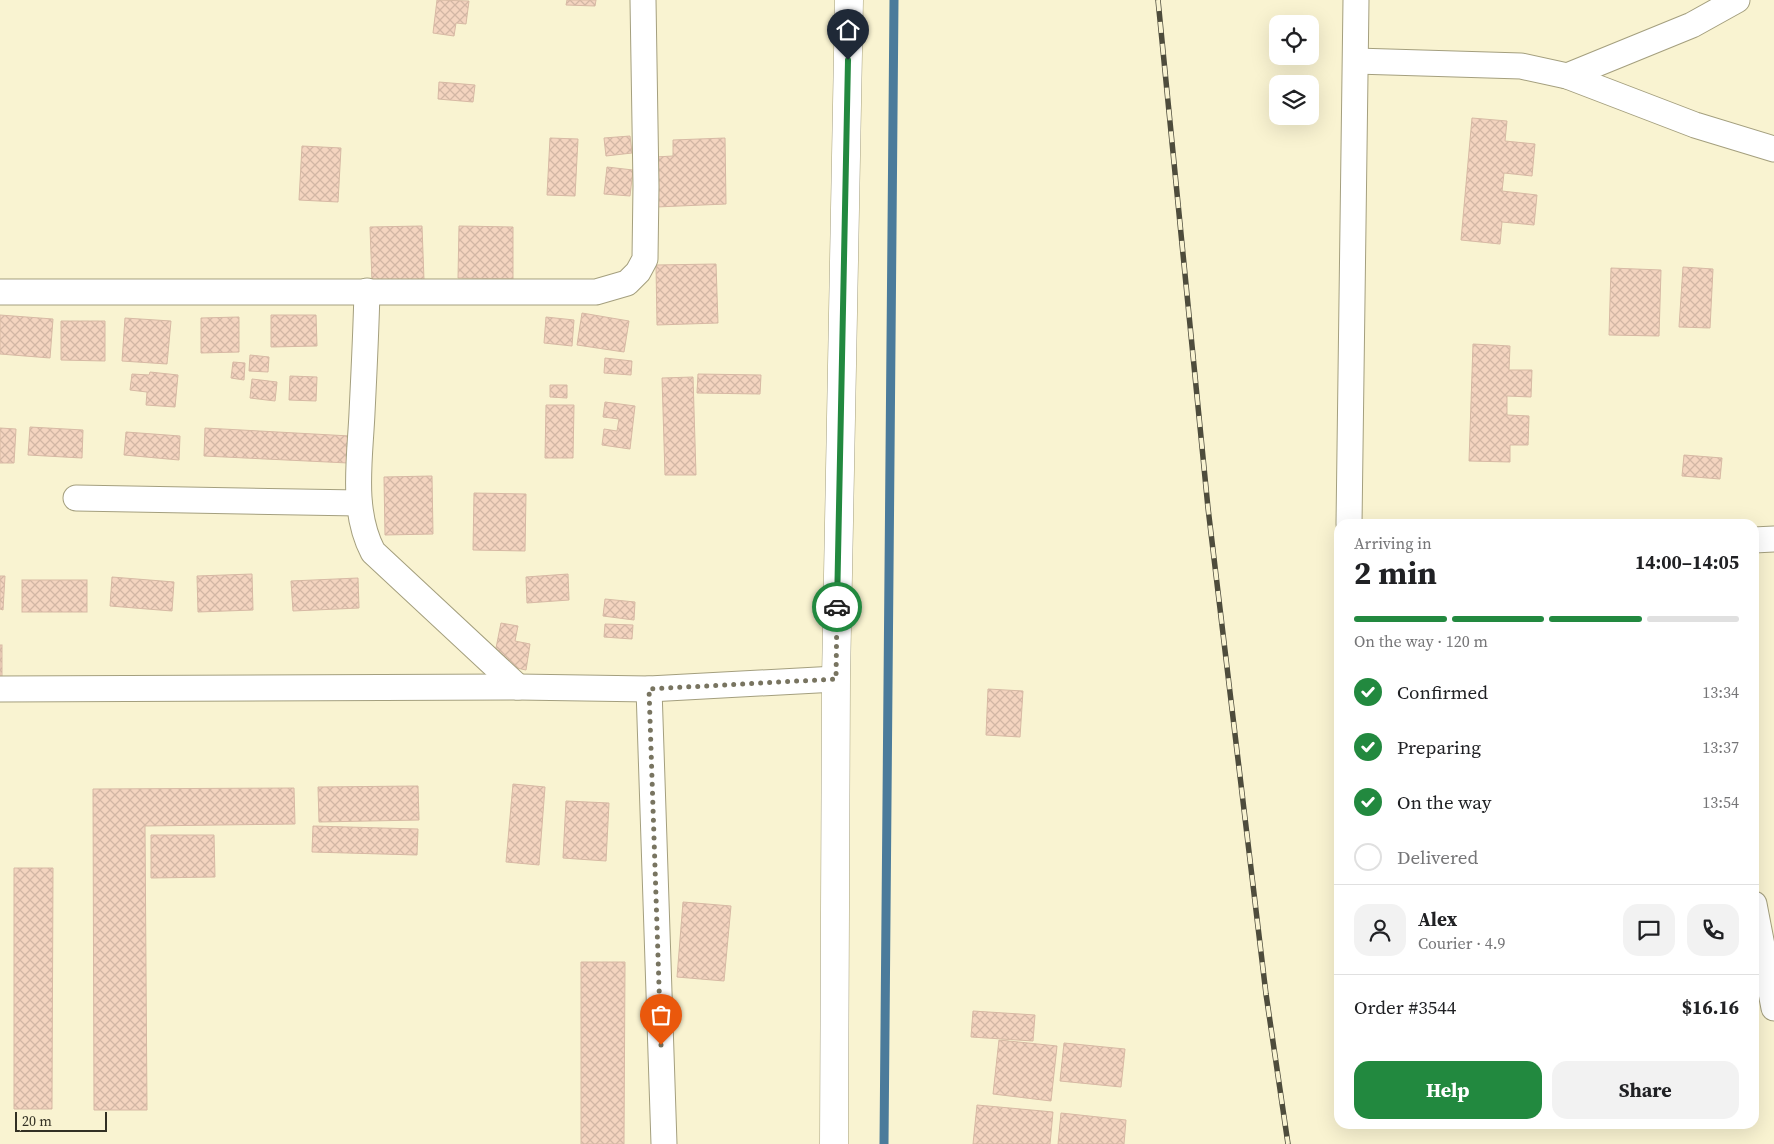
<!DOCTYPE html>
<html lang="en">
<head>
<meta charset="utf-8">
<style>
  :root { --surface:#fff; --page:#f2f2f2; --text:#202124; --muted:#757577; --line:#e0e0e0; --accent:#22893f }
  body { margin:0; font-family:"Source Serif 4",serif; background:var(--page); color:var(--text); height:100vh; display:flex; flex-direction:column; font-size:19px; white-space:nowrap }
  * { box-sizing:border-box; margin:0 }
  p { font-size:16px; color:var(--muted) }
  .icon { flex:none; width:28px; height:28px; fill:none; stroke:currentColor; stroke-width:2; stroke-linecap:round; stroke-linejoin:round }
  .map { position:relative; flex:1; overflow:hidden }
  .panel { position:absolute; left:1334px; top:519px; width:425px; height:610px; display:flex; flex-direction:column; background:var(--surface); border-radius:15px; box-shadow:0 5px 20px #0002 }
  .panel>* { flex:none }
  .fabs { position:absolute; left:1269px; top:15px; display:grid; gap:10px }
  .fabs a { display:grid; place-items:center; width:50px; height:50px; border-radius:10px; background:var(--surface); box-shadow:0 5px 20px #0002; font-size:25px }
  .scale { position:absolute; left:15px; bottom:12px; width:92px; box-sizing:border-box; padding-left:5px; border:2px solid #323023; border-top:0; font-size:14px; line-height:18px; white-space:nowrap; color:#323023; -webkit-text-stroke:4px #f9f3d1; paint-order:stroke }
  .pin { position:absolute; display:grid; place-items:center; width:42px; height:42px; color:#fff; margin:-51px -21px; border-radius:50% 50% 50% 0; rotate:-45deg; box-shadow:0 0 5px #0007 }
  .pin .icon { rotate:45deg }
  .courier { position:absolute; display:grid; place-items:center; width:50px; height:50px; margin:-25px; border:4px solid #22893f; border-radius:50%; background:#fff; color:#222; box-shadow:0 1px 6px #0007 }
  .overview em { font-style:normal; font-weight:700 }
  .overview div { display:flex; flex-direction:column-reverse }
  .overview { display:flex; align-items:center; justify-content:space-between; height:85px; padding:0 20px }
  h1 { font-size:32px; font-weight:700; line-height:38px }
  .bar { display:grid; grid-template-columns:repeat(4,1fr); gap:8px 5px; align-content:center; height:60px; padding:0 20px }
  .bar i { height:6px; border-radius:4px; background:var(--line) }
  .bar .on { background:var(--accent) }
  .bar p { grid-column:span 4 }
  .line { display:flex; align-items:center; gap:12px; padding:0 20px; border-top:1px solid var(--line) }
  .line div { flex:1 }
  .round { display:grid; place-items:center; flex:none; width:52px; height:52px; border-radius:15px; background:var(--page) }
  ol { padding:0 20px; list-style:none }
  li { display:flex; align-items:center; gap:15px; height:55px }
  li p { margin-inline-start:auto }
  li .icon { padding:5px; border-radius:50%; background:var(--accent); color:#fff; stroke-width:4 }
  li:last-child { color:var(--muted) }
  li i { width:28px; height:28px; border:2px solid var(--line); border-radius:50% }
  .button { display:flex; gap:10px; margin-top:auto; padding:10px 20px }
  .button a { flex:1; height:58px; border-radius:15px; background:var(--accent); color:#fff; font-size:20px; font-weight:700; line-height:58px; text-align:center }
  .button a+a { background:var(--page); color:var(--text) }
  .map>svg:first-child { display:block }
</style>
</head>
<body>
<div class="map">
<svg width="1774" height="1144" viewBox="0 0 1774 1144">
  <defs>
    <pattern id="building-cross-hatch" width="8" height="8" patternUnits="userSpaceOnUse" patternTransform="scale(1.25)"><rect width="8" height="8" fill="#f4d4bf"/><path d="M0 0l8 8M0 8l8-8" fill="none" stroke="#d2b6a4"/></pattern>
  </defs>
  <rect width="100%" height="100%" fill="#f9f3d1"/>
  <g fill="none" stroke-linecap="round" stroke-linejoin="round">
    <path stroke="#4b7b9b" stroke-width="9" d="M884,1144L894,0"/>
  </g>
  <g fill="url(#building-cross-hatch)" stroke="#d7b9a4">
    <path d="M437,0L469,1L466,24L456,23L454,36L433,33Z"/>
    <path d="M567,0H596L595,6L566,5Z"/>
    <path d="M439,82L475,85L473,102L438,99Z"/>
    <path d="M1472,118L1507,121L1505,141L1535,144L1532,176L1504,173L1502,191L1537,195L1534,225L1502,222L1500,244L1461,240Z"/>
    <path d="M630,136L632,153L606,156L604,138Z"/>
    <path d="M550,138L578,139L575,196L547,195Z"/>
    <path d="M725,138L726,204L656,207L655,157L673,156V140Z"/>
    <path d="M302,146L341,148L338,202L299,200Z"/>
    <path d="M607,167L633,170L630,196L604,194Z"/>
    <path d="M422,226L424,280L372,282L370,227Z"/>
    <path d="M459,226L513,227V279L458,278Z"/>
    <path d="M716,264L718,323L657,325L656,265Z"/>
    <path d="M1683,267L1713,269L1710,328L1679,327Z"/>
    <path d="M1611,268L1661,270L1659,336L1609,335Z"/>
    <path d="M582,313L629,321L624,352L577,345Z"/>
    <path d="M0,315L53,319L50,358L0,354Z"/>
    <path d="M271,315H316L317,346L271,347Z"/>
    <path d="M239,317V352L201,353V318Z"/>
    <path d="M546,317L574,320L572,346L544,343Z"/>
    <path d="M125,318L171,321L167,364L122,361Z"/>
    <path d="M61,321H105V361L61,360Z"/>
    <path d="M1473,344L1510,346L1509,370H1532L1531,397L1507,396V415L1529,416L1528,445H1510V462L1469,461Z"/>
    <path d="M250,355L269,357L268,372L249,371Z"/>
    <path d="M605,358L632,361L631,375L604,373Z"/>
    <path d="M233,362L245,363L244,380L231,378Z"/>
    <path d="M150,372L178,375L175,407L146,405L147,392L130,390L132,374L149,375Z"/>
    <path d="M698,374L761,375L760,394L697,393Z"/>
    <path d="M290,376L317,377L316,401L289,400Z"/>
    <path d="M693,377L696,475H665L662,378Z"/>
    <path d="M252,379L277,382L275,401L250,398Z"/>
    <path d="M550,385H567V398L550,397Z"/>
    <path d="M605,402L635,406L630,449L602,445L604,429L617,431L619,419L603,417Z"/>
    <path d="M546,405H574L573,458H545Z"/>
    <path d="M30,427L83,430L82,458L28,455Z"/>
    <path d="M0,428L16,429L14,463H0Z"/>
    <path d="M205,428L350,436L348,463L204,456Z"/>
    <path d="M126,432L180,436L179,460L124,455Z"/>
    <path d="M1684,455L1722,458L1720,479L1682,476Z"/>
    <path d="M432,476L433,534L385,535L384,477Z"/>
    <path d="M474,493L526,494L525,551L473,550Z"/>
    <path d="M252,574L253,610L198,612L197,576Z"/>
    <path d="M568,574L569,600L527,603L526,577Z"/>
    <path d="M0,576H5L3,610L0,609Z"/>
    <path d="M112,577L174,582L172,611L110,606Z"/>
    <path d="M358,578L359,608L293,611L291,581Z"/>
    <rect x="22" y="580" width="65" height="32"/>
    <path d="M605,599L635,602L634,620L603,616Z"/>
    <path d="M501,623L518,626L515,641L530,644L526,670L493,663Z"/>
    <path d="M605,624L633,625L632,639L604,637Z"/>
    <rect x="0" y="645" width="2" height="34"/>
    <path d="M988,689L1023,691L1020,737L986,735Z"/>
    <path d="M513,784L545,787L539,865L506,862Z"/>
    <path d="M418,786L419,820L319,822L318,787Z"/>
    <path d="M294,788L295,824L145,826L147,1110H94L93,789Z"/>
    <path d="M566,801L609,803L606,861L563,858Z"/>
    <path d="M313,826L418,829L417,855L312,852Z"/>
    <path d="M151,835H214L215,877L151,878Z"/>
    <path d="M14,868H53L52,1109H14Z"/>
    <path d="M683,902L731,906L724,981L677,977Z"/>
    <path d="M581,962H625L624,1144H581Z"/>
    <path d="M973,1011L1035,1015L1033,1041L971,1037Z"/>
    <path d="M999,1040L1057,1046L1051,1101L993,1094Z"/>
    <path d="M1064,1043L1125,1049L1121,1087L1060,1081Z"/>
    <path d="M977,1105L1053,1112L1050,1144H973Z"/>
    <path d="M1061,1113L1126,1120L1124,1144H1058Z"/>
  </g>
  <g fill="none" stroke-linecap="round" stroke-linejoin="round">
    <defs>
      <g id="minor">
        <path d="M1356,61L1521,66L1567,76L1695,125L1774,149"/>
        <path d="M1567,76L1692,25L1737,0"/>
        <path d="M367,291C366,332 364,373 362,413C360,459 351,510 373,552L518,687"/>
        <path d="M0,292H596L627,283L638,272L645,259L646,186L643,0"/>
        <path d="M76,498L359,503"/>
        <path d="M1349,524L1356,0"/>
        <path d="M1754,540L1774,539"/>
        <path d="M0,689L518,687L649,689L836,679"/>
        <path d="M649,689L664,1144"/>
        <path d="M1754,904L1774,1008"/>
      </g>
      <path id="primary" d="M834,1144L836,679L849,0"/>
    </defs>
    <use href="#minor" stroke="#a49f7e" stroke-width="27"/>
    <use href="#primary" stroke="#a49f7e" stroke-width="29"/>
    <use href="#minor" stroke="#fff" stroke-width="25"/>
    <use href="#primary" stroke="#fff" stroke-width="28"/>
    <defs>
      <path id="rail" d="M1158,0L1208,508L1266,994L1288,1144"/>
    </defs>
    <use href="#rail" stroke="#4e4c3c" stroke-width="5.5"/>
    <use href="#rail" stroke="#f9f3d1" stroke-width="4" stroke-dasharray="11" stroke-linecap="butt"/>
  </g>
  <g fill="none" stroke-linecap="round" stroke-linejoin="round">
    <path stroke="#787460" stroke-width="5" stroke-dasharray="0 9" d="M661,1045L649,689L836,679L837,607"/>
    <path stroke="#22893f" stroke-width="6" d="M837,607L848,60"/>
  </g>
</svg>
<div class="fabs">
<a><svg class="icon" aria-label="locate" viewBox="0 0 24 24"><circle cx="12" cy="12" r="6"/><path d="M12 2v4M12 18v4M2 12h4M18 12h4"/></svg></a>
<a><svg class="icon" aria-label="layers" viewBox="0 0 24 24"><path d="M12 4l9 5-9 5-9-5zM3 14l9 5 9-5"/></svg></a>
</div>
<div class="scale">20 m</div>
<div class="pin" style="left:661px;top:1045px;background:#ea580c"><svg class="icon" aria-label="bag" viewBox="0 0 24 24"><path d="M5 8h14l-1 12H6zM9 8a3 3 0 0 1 6 0"/></svg></div>
<div class="pin" style="left:848px;top:60px;background:#1f2937"><svg class="icon" aria-label="home" viewBox="0 0 24 24"><path d="M3 11l9-7 9 7M6 9v11h12V9"/></svg></div>
<div class="courier" style="left:837px;top:607px"><svg class="icon" aria-label="car" viewBox="0 0 24 24"><path d="M5 17H2v-5l4-1 3-4h7l3 4 3 1v5h-3M9 17h6M6 11h13"/><circle cx="7" cy="17" r="2"/><circle cx="17" cy="17" r="2"/></svg></div>
<section class="panel">
<div class="overview"><div><h1>2 min</h1><p>Arriving in</p></div><em>14:00–14:05</em></div>
<div class="bar"><i class="on"></i><i class="on"></i><i class="on"></i><i></i><p>On the way · 120 m</p></div>
<ol>
<li><svg class="icon" aria-label="check" viewBox="0 0 24 24"><path d="M5 12l5 5 9-10"/></svg>Confirmed<p>13:34</p></li>
<li><svg class="icon" aria-label="check" viewBox="0 0 24 24"><path d="M5 12l5 5 9-10"/></svg>Preparing<p>13:37</p></li>
<li><svg class="icon" aria-label="check" viewBox="0 0 24 24"><path d="M5 12l5 5 9-10"/></svg>On the way<p>13:54</p></li>
<li><i></i>Delivered</li>
</ol>
<div class="line" style="height:90px"><a class="round"><svg class="icon" aria-label="person" viewBox="0 0 24 24"><circle cx="12" cy="8" r="4"/><path d="M4 21q1-7 8-7t8 7"/></svg></a><div><b>Alex</b><p>Courier · 4.9</p></div><a class="round"><svg class="icon" aria-label="chat" viewBox="0 0 24 24"><path d="M4 5h16v11H9l-5 4z"/></svg></a><a class="round"><svg class="icon" aria-label="phone" viewBox="0 0 24 24"><path d="M5 4h4l2 5-3 2q2 4 5 5l2-3 5 2v4C11 20 4 13 5 4z"/></svg></a></div>
<div class="line" style="height:65px"><div>Order #3544</div><b>$16.16</b></div>
<div class="button"><a>Help</a><a>Share</a></div>
</section>
</div>
</body>
</html>
